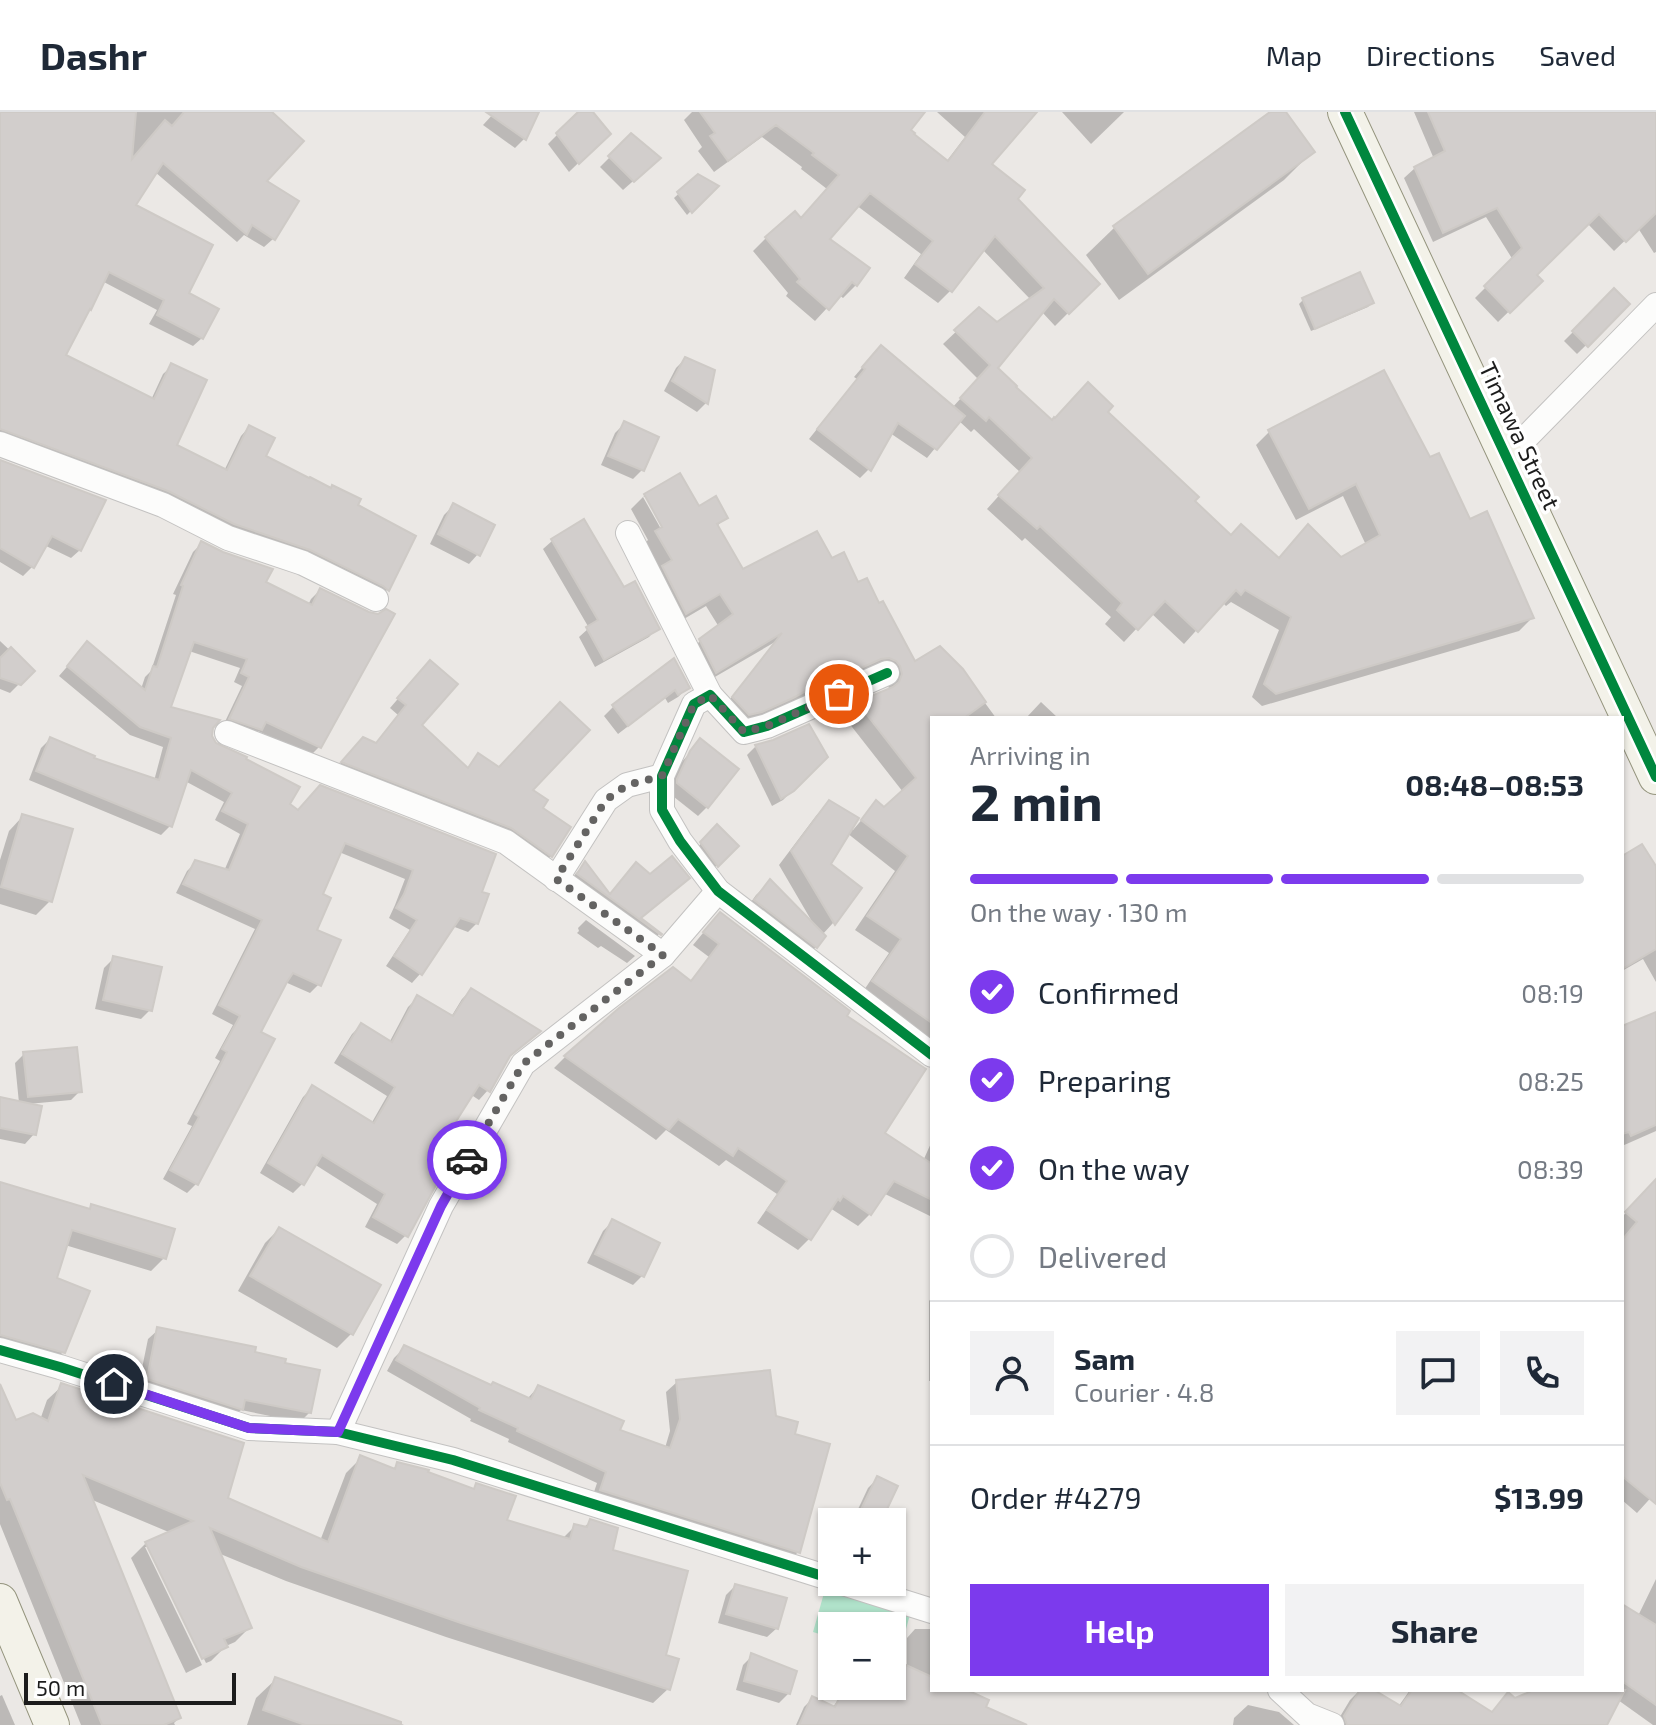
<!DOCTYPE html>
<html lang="en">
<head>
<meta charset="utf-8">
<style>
  :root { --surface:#fff; --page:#f2f2f3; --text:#1f2937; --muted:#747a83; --line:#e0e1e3; --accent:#7c3aed }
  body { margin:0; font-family:"Exo 2",sans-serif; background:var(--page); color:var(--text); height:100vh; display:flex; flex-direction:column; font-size:30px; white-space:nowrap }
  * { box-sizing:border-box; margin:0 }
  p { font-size:26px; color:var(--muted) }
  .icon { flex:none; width:44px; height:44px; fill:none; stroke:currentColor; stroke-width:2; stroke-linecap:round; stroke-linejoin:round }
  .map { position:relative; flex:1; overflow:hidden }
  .details { position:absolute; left:930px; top:604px; width:694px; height:976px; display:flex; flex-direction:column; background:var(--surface); border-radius:0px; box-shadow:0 2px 6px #0004 }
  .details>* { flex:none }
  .controls { position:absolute; left:818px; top:1396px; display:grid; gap:16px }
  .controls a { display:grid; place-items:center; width:88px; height:88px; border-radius:0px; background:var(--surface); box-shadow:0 2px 6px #0004; font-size:40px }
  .scale { position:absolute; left:24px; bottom:20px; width:212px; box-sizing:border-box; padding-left:8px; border:4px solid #1c1c1c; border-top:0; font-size:22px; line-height:28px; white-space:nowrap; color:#1c1c1c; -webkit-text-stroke:6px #fff; paint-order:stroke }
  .pin { position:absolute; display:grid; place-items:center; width:68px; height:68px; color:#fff; margin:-34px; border:4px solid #fff; border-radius:50%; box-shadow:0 2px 8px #0007 }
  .courier { position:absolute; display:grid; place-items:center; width:80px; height:80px; margin:-40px; border:6px solid #7c3aed; border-radius:50%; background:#fff; color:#222; box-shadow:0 2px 10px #0007 }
  .headline em { font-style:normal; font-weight:700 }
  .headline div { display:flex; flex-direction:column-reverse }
  .headline { display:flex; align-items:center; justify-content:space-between; height:136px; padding:0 40px }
  h1 { font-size:52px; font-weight:700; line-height:60px }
  .bar { display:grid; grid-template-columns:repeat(4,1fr); gap:12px 8px; align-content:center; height:96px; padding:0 40px }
  .bar i { height:10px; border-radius:6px; background:var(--line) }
  .bar .selected { background:var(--accent) }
  .bar p { grid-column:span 4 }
  .line { display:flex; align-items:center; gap:20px; padding:0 40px; border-top:2px solid var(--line) }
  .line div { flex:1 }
  .round { display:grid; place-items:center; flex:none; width:84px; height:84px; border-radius:0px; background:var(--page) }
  ol { padding:0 40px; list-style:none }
  li { display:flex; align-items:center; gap:24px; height:88px }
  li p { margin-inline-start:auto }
  li .icon { padding:8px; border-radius:50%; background:var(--accent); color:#fff; stroke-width:4 }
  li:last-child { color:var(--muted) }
  li i { width:44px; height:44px; border:4px solid var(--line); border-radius:50% }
  .cta { display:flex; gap:16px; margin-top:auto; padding:16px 40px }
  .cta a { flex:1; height:92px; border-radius:0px; background:var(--accent); color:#fff; font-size:32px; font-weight:700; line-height:92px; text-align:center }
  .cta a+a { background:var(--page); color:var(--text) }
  header { display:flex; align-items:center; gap:48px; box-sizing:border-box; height:112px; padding:0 40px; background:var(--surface); border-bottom:2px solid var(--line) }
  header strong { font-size:38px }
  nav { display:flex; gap:44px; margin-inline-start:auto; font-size:28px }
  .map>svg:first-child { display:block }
</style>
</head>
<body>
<header>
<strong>Dashr</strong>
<nav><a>Map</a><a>Directions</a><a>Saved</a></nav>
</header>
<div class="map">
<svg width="1656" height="1613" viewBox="0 0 1656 1613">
  <rect width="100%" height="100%" fill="#ebe8e5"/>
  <path fill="#b0e2ca" d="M826,1474L911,1499L898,1546L892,1544V1514H832V1526L813,1520Z"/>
  <g fill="#0003">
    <path d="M0,0H264V69L273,127L264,135L244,123L237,130L155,60L133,93L186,182L202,226L193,234L149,212L157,198L102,169L63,244L151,288L163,262L172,254L174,334L224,359L241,324L249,315L264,345L413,425L387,478L378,486L0,328Z"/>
    <path d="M495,0H527L534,6L524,27L515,36L483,13Z"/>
    <path d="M580,0H590L608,22L569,60L548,32Z"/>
    <path d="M692,0H922L908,18L946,50L965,25L937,0H1034L989,52L1016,87L1097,172L1055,214L1042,200L995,257L1052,311L1105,300L1192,389L1231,425L1278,448H1341L1366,433L1343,384L1296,408L1256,333L1269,320L1384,260L1429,348L1532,506L1519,519L1262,594L1252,585L1279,518L1231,490L1226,494L1222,490L1184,532L1151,501L1124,530L1105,512L1111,505L1025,426L1022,429L987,397L1020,360L974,317L971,320L958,308L927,346L890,321L869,357L860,366L809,327L857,267L854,265L872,244L952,296L978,267L943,232L979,198L997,212L1031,188L982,137L951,178L938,191L904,166L921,142L856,93L827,127L856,173L843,186L839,183L815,209L786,184L788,181L753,139L766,126L800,108L827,77L801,57L802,55L762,25L714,60L698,39L702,35L684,8Z"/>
    <path d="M1062,0H1124L1091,32Z"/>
    <path d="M1273,0H1283L1312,40L1284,68L1119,188L1086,143L1114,116Z"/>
    <path d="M1414,0H1656V140L1654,141L1638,116L1614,139L1587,111L1534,163L1540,169L1498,210L1475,186L1513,148L1486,105L1433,130L1404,66L1415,56L1434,47Z"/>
    <path d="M631,24L649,55L623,78L600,55Z"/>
    <path d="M698,64L715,74L687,103L674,86Z"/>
    <path d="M1614,179L1628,192L1577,242L1564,229Z"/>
    <path d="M1303,188L1372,191L1368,195L1311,219L1299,192Z"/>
    <path d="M685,247L713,259L706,291L697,300L664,279L676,256Z"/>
    <path d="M624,312L642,358L633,367L601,353L615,321Z"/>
    <path d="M0,350L80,438L71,446L44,433L32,455L23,464L0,450Z"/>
    <path d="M680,364L698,396L726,405L716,415L742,460L831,449L858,473L914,552L961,558L996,606H932V933L860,884L889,841L855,818L895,759L847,721L828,753L860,777L833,811L822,823L816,835L802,849L742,803L756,783L770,770L814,813L779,753L816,704L829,690L853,718L876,691L884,697L903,680L845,606L859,592L888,579L889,577L887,568L825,578L823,575L746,613L720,600L775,530L701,573L686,543L700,529L719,515L706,494L672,514L642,434L648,428L631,397L643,385L665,424L668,422L648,385H643Z"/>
    <path d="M453,394L478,442L469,452L430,432L444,403Z"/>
    <path d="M584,410L623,478L657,516L649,525L595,555L579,525L589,516L543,437L552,429Z"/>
    <path d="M201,432L264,471L308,493L311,487L320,478L319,635L310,644L258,619L251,626L222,616L242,574L234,570L240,556L189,539L169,596L211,616L210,624L214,632L298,700L480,781L477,811L468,820L452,814L420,862L412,871L386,854L410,818L389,806L395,793L405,767L339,740L320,783L315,819L319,872L310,881L285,870L258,920L196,1072L187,1081L163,1067L192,1014L187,1012L220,949L215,946L233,913L212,902L255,817L176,781L187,759L196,750L224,759L240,722L215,708L224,690L185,669L170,714L161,723L29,668L41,636L50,627L91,648L154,669L163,635L130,623L59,564L79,541L141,577L145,565L151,559L176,483L173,482L193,440Z"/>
    <path d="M0,529L32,559L10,581L0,577Z"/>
    <path d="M674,549L687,576L678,585L668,591L665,586L618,622L604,604L613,595Z"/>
    <path d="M421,560L419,613L467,657L478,644L530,678L540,697L551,744L542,753L334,659L354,636L375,633L398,603L390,596Z"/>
    <path d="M1041,590L1058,606H1026Z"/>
    <path d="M700,629L707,695L698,704L669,681V678L681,651Z"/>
    <path d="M756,634L826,644L783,688L772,694L747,643Z"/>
    <path d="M23,704L50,789L36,803L0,792V748L9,719Z"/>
    <path d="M717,715L736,734L708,762L692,741Z"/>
    <path d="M1622,746L1656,757V870L1643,847L1622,859Z"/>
    <path d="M585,752L609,784L650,764L678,775L639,807L659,822L650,831L569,772L576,761Z"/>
    <path d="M586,808L635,844L627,851L601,834L598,836L577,821L579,819L578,816Z"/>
    <path d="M708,815L844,905L882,1021L923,1049L932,1029V1105L883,1081L870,1102L858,1114L830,1096L810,1126L798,1138L757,1111L777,1082L726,1048L719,1054L666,1018L656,1028L554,956L565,945L690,870L709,845L693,833Z"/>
    <path d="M114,846L150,898L141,907L95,897L104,856Z"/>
    <path d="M471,878L507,946L488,978L479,988L470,982L429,1055L406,1123L397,1132L365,1115L377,1092L314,1052L302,1072L293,1081L260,1061L303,985L313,975L371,1012L387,984L334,951L352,922L361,913L389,931L408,895L417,886L451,905L462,887Z"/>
    <path d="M1656,902V1019L1622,1034V916Z"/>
    <path d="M24,942L80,979L71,988L28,992L34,1022L25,1032L0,1027V987L19,991L15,951Z"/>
    <path d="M1656,1069V1380L1637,1401L1622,1388V1129L1625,1125L1622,1122V1105Z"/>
    <path d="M0,1072L88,1098L92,1094L164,1146L151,1159L65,1133L55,1167L63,1240L50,1253L0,1239Z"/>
    <path d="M612,1110L642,1164L633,1173L587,1151L603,1119Z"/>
    <path d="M279,1117L351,1222L337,1236L238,1179L265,1131Z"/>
    <path d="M932,1185V1269H929V1189Z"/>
    <path d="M158,1218L252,1242L310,1300L300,1310L241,1298L232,1306L138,1276L148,1227Z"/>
    <path d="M404,1236L491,1275L528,1286L538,1275L617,1319L665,1336L670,1319L666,1280L677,1270L793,1323L798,1440L788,1451L591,1389L597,1371L508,1330L509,1327L470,1309L471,1307L387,1259L394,1246Z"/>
    <path d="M62,1274L225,1387L320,1429L346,1361L361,1346L392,1358L398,1352L472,1378L477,1373L504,1410L562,1427L575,1414L583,1416L591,1409L610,1440L664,1544L668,1577L653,1591L446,1525L286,1469L218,1441L250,1515L235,1530L226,1534L211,1549L206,1551L150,1435H145L202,1553L186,1561L131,1446L146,1431L171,1421L90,1387L179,1606L174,1611L175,1613H81L0,1412V1277L15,1311L40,1308L47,1288Z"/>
    <path d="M877,1367L879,1410H852L868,1376Z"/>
    <path d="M1656,1467V1613H1653L1618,1588L1605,1613H1335L1350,1588L1360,1578H1370L1398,1595L1410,1578H1444L1491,1602L1539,1578H1622V1494L1638,1504Z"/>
    <path d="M735,1474L777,1516L767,1525L718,1511L726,1483Z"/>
    <path d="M915,1517H932V1578H965L1003,1613H796L804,1595L812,1587L832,1596L842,1583L846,1584L850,1574H892V1549L907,1556V1526Z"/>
    <path d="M752,1544L789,1581L779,1591L736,1578L743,1553Z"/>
    <path d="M276,1567L404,1613H247L256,1586Z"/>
    <path d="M2,1583L15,1613H0V1584Z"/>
    <path d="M1248,1593L1279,1600L1294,1613H1233L1234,1606Z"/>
  </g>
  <g fill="#d2cecc" stroke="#cecac6" stroke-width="2">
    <path d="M0,0H136L132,47L165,8L172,14L184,0H272L304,29L267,69L299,89L275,128L252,113L247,123L163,51L136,93L213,133L189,181L219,197L203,227L157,203L164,188L109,160L91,198L90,197L66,243L154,287L171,251L207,268L177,333L227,358L249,313L275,326L266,344L309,366L310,365L331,376L332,373L361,387L358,393L416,424L389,479L383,474L310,438L234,412L168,379L0,317Z"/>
    <path d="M486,0H539L526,28Z"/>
    <path d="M578,0H593L611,22L579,52L556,21Z"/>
    <path d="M700,0H925L911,18L915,21L914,22L948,49L985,0H1037L992,52L1025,78L1018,87L1100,172L1069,202L1054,187L998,256L1017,274L1016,275L1052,308L1054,305L1055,306L1088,270L1113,294L1108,300L1199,385L1195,389L1231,423L1241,412L1279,446L1308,412L1341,445L1380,423L1356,372L1309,397L1268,318L1384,258L1430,345L1439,341L1470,407L1487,399L1534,506L1276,582L1264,572L1291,505L1245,478L1241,483L1236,478L1198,520L1165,489L1138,518L1117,498L1122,491L1040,414L1037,417L998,383L1032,346L989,305L986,309L960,286L990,253L954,218L979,195L997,210L1044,176L995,124L952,180L915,152L933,129L870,81L830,127L870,156L857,174L852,170L829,198L797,170L800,167L765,125L795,99L801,106L839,63L812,43L814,41L776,13L728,49L710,24L715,21Z"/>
    <path d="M1270,0H1286L1315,40L1148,162L1113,114Z"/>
    <path d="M1428,0H1656V101L1626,130L1599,102L1537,163L1543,169L1510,201L1484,174L1522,136L1497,96L1443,121L1414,55L1445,39Z"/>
    <path d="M631,21L661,46L634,70L608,44Z"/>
    <path d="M698,62L719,74L692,101L677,80Z"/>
    <path d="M1360,160L1374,191L1315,217L1302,186Z"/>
    <path d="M1614,176L1630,192L1588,235L1572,219Z"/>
    <path d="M881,233L965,304L937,338L898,311L871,359L817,317L865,257L862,255Z"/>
    <path d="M685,245L715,258L708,292L672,269Z"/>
    <path d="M624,309L659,325L644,359L608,344Z"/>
    <path d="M0,348L106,388L81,439L52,424L34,456L0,436Z"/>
    <path d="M680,361L699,394L716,384L728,406L717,412L743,457L817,419L832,446L844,440L858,470L867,466L879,491L883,489L915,549L940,534L963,557L986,590L964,606H932V911L872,869L901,827L867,804L908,744L861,708L876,688L884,695L916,666L857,590L893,575L899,570L902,562L900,554L896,549L889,546L881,547L839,566L837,562L793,586L762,600L749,603L732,585L782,521L716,561L699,527L733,502L720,482L686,502L662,454L672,448L655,419L662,415L644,382Z"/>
    <path d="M453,391L495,413L480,444L438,422Z"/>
    <path d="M584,407L624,475L635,469L660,517L604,548L586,515L598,508L551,427Z"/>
    <path d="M201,429L223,440L273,457L266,470L312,493L320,476L369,500L378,502L386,497L395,502L321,636L266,610L262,618L229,607L249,565L241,561L247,547L194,530L171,595L220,608L213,616L212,624L216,631L247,645L246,647L300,675L290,692L298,698L320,673L496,742L482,780L489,782L478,812L460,806L422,863L394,844L417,808L396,796L404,782L413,758L345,731L323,782L331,786L317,818L341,828L321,874L293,861L287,870L261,920L275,927L198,1073L170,1058L199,1005L195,1002L227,940L222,937L240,904L219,893L262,808L183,772L195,748L229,758L248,712L222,699L232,681L191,658L172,715L36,659L50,625L95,644L94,646L159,668L171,626L140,615L67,554L87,529L145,578L153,554L157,555L183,474L181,473Z"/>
    <path d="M11,535L35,559L21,573L0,566V546Z"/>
    <path d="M674,546L690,576L678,583L675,578L628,614L612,593Z"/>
    <path d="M430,548L458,572L422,613L468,656L478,641L499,655L560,590L590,618L533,678L548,688L543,696L571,715L552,745L511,716L341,650L363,625L376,631L406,593L397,586Z"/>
    <path d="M809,612L828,645L794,679L781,687L755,633L773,628Z"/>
    <path d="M700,626L739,657L708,696L677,671V667L690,639Z"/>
    <path d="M829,688L859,706L831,752L862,776L835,813L791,739Z"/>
    <path d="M22,702L73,717L52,790L1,775Z"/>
    <path d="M717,712L739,734L718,755L700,730Z"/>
    <path d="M1642,732L1656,754V837L1622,857V744Z"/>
    <path d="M672,744L690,766L641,806L662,822L661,823L577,762L585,749L610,782L636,750L650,762Z"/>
    <path d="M770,767L826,824L817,836L754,788Z"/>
    <path d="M720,800L850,899L847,904L926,957L885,1021L932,1052V1088L894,1069L871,1103L843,1084L840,1089L838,1087L811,1128L767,1098L787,1069L738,1036L733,1044L678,1007L669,1018L564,944L619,896L673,855L691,869L719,832L703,820Z"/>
    <path d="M113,844L162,855L152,899L103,888Z"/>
    <path d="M471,876L541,919L510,944L490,980L479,973L450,1019L432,1054L443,1060L408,1125L373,1105L385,1082L322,1043L304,1073L268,1051L312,973L374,1011L395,975L342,942L361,911L392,930L417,883L453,904Z"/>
    <path d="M1656,900V1013L1631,1024L1629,1020L1622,1022V914Z"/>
    <path d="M77,935L82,980L28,985L23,940Z"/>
    <path d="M0,985L42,994L36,1023L0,1016Z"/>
    <path d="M1656,1067V1392L1622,1364V1128L1637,1110L1625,1100Z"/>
    <path d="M0,1070L90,1097L91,1092L175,1117L166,1147L72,1118L57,1166L90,1179L65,1241L0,1223Z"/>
    <path d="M612,1107L660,1131L644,1165L595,1142Z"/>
    <path d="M279,1115L381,1173L353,1223L250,1164Z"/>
    <path d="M157,1215L256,1235L255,1240L286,1247L285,1251L320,1258L311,1301L245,1288L243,1298L147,1267Z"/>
    <path d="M404,1233L491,1273L493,1270L531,1287L538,1273L624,1309L620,1318L670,1336L680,1307L676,1268L770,1258L776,1304L798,1310L795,1322L830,1332L800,1441L600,1378L606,1360L517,1319L518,1316L479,1298L480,1296L396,1248Z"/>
    <path d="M61,1271L244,1331L228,1386L328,1430L360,1343L395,1357L397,1350L429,1358L428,1360L474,1377L476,1371L516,1384L507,1408L570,1427L574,1412L587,1415L590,1407L618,1416L613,1438L688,1459L666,1543L679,1547L670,1578L461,1511L301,1455L210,1416L252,1516L224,1527L228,1535L202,1547L145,1430L193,1409L83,1363L181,1606L164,1613H102L10,1387L7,1388L0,1371V1272L16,1308L33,1301L48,1309Z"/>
    <path d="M877,1364L898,1374L881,1410H855Z"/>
    <path d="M735,1472L787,1486L778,1517L726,1502Z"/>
    <path d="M1622,1492L1656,1513V1593L1622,1569Z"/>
    <path d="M751,1541L797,1559L790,1582L744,1569Z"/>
    <path d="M895,1548L932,1565V1578H967L989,1588L986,1595L1027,1613H799L812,1584L835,1595L842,1580L849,1584L854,1574H892V1555Z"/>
    <path d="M275,1565L401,1610V1613H305L263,1598Z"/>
    <path d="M1360,1578H1374L1401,1594L1412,1578H1457L1492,1600L1508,1580L1515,1586L1534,1578H1625L1607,1613H1347L1344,1604Z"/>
  </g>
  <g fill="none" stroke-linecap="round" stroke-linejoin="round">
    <defs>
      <g id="street">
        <path d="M0,332L163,393L228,426L303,451L376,487"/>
        <path d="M1507,345L1656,193"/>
        <path d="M628,421L710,583"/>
        <path d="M887,561L767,614L744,620L710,583L694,592L662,664V698L680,729L718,779L932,943"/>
        <path d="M227,621L506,730L663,843"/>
        <path d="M556,767L606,688L627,673L662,664"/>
        <path d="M0,1238L60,1255L249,1316L338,1320L453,1348L832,1467"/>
        <path d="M338,1320L441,1094L523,952L663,843L718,779"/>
        <path d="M840,1470L932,1499"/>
        <path d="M1280,1578L1307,1603L1332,1613"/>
      </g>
      <g id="secondary">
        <path d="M1345,0L1656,665"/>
        <path d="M0,1489L52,1613"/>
      </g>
    </defs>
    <use href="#street" stroke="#c3c2c1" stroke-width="26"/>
    <use href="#secondary" stroke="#94947d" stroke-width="36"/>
    <use href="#street" stroke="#fcfcfb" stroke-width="24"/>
    <use href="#secondary" stroke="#f3f2e9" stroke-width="34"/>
    <defs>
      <g id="cycleway">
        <path d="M1345,0L1656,665"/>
        <path d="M887,561L767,614L744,620L710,583L694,592L662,664V698L680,729L718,779L932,943"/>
        <path d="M0,1238L60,1255L249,1316L338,1320L453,1348L832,1467"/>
      </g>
    </defs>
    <use href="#cycleway" stroke="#fff" stroke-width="15"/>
    <use href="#cycleway" stroke="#00873e" stroke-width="10"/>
  </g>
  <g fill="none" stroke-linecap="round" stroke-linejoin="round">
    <path stroke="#646362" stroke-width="8" stroke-dasharray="0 14.4" d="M467,1048L523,952L663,843L556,767L606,688L627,673L662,664L694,592L710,583L744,620L767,614L839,582"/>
    <path stroke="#7c3aed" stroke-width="10" d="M114,1272L249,1316L338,1320L441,1094L467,1048"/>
  </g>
  <g text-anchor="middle" stroke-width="7" stroke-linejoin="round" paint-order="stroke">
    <g font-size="24" fill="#1c1c1c" stroke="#fff">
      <text transform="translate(1519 324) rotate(65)" y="8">Timawa Street</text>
    </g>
  </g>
</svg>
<div class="controls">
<a>+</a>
<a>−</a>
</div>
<div class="scale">50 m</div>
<div class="pin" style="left:839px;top:582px;background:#ea580c"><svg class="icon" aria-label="bag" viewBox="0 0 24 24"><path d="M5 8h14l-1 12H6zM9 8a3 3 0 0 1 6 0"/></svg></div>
<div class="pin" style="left:114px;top:1272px;background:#1f2937"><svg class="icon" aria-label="home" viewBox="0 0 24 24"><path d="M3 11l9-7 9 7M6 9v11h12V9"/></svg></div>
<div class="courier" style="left:467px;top:1048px"><svg class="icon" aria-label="car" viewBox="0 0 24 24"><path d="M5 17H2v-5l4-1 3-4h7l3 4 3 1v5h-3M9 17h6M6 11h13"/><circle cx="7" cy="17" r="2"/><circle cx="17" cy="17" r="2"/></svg></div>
<section class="details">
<div class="headline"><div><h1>2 min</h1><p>Arriving in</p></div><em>08:48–08:53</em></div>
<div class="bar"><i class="selected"></i><i class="selected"></i><i class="selected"></i><i></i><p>On the way · 130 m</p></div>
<ol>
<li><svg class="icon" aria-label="check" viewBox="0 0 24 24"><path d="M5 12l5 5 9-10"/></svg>Confirmed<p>08:19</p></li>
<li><svg class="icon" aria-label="check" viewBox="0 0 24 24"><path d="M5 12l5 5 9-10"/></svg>Preparing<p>08:25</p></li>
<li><svg class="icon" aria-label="check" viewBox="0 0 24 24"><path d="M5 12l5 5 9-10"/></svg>On the way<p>08:39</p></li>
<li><i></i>Delivered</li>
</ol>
<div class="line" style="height:144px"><a class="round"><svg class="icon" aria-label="person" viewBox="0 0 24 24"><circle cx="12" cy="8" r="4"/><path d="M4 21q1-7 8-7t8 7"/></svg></a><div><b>Sam</b><p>Courier · 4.8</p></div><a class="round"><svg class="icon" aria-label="chat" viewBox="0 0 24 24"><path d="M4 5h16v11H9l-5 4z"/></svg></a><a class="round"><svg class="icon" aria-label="phone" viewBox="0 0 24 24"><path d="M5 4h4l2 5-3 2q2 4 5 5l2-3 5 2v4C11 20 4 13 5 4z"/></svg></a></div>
<div class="line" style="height:104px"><div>Order #4279</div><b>$13.99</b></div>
<div class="cta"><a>Help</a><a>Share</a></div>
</section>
</div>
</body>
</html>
